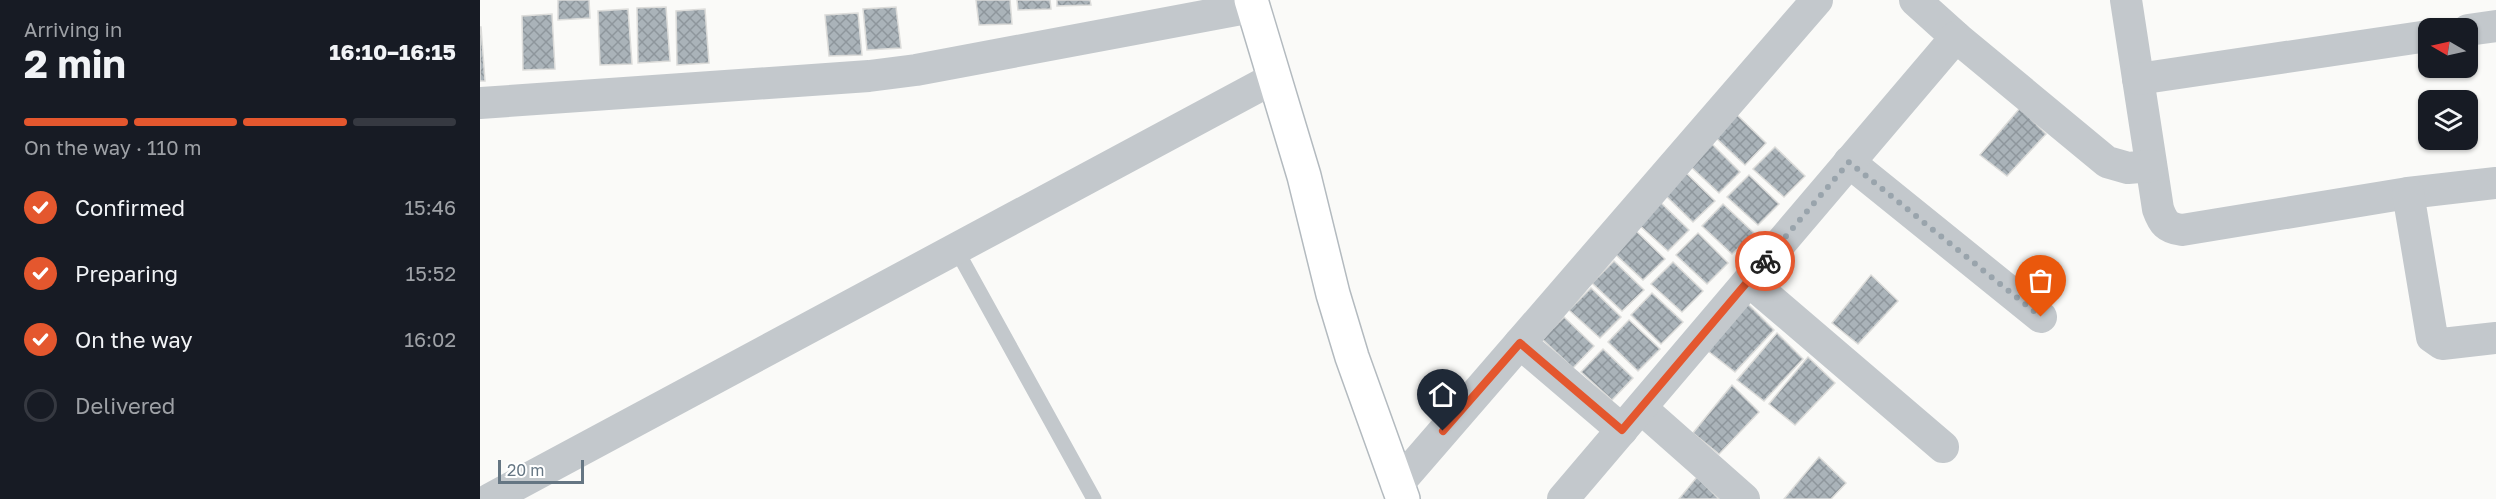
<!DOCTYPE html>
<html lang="en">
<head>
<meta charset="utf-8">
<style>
  :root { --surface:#171b24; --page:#20242c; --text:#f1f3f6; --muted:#9ea1a6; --line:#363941; --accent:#e4572e }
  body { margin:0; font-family:"Golos Text",sans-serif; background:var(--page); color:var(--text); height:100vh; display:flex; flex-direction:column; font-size:22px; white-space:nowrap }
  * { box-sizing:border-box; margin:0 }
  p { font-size:20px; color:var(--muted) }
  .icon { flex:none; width:33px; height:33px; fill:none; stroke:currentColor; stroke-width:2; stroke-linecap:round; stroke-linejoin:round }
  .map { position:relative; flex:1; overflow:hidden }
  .panel { display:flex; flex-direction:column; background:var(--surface); width:480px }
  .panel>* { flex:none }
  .needle { width:39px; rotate:279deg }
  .buttons { position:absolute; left:1938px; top:18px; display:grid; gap:12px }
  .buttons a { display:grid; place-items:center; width:60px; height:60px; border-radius:12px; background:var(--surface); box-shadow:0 2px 4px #0004; font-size:30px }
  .scale { position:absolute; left:18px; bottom:15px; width:86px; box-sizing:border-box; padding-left:6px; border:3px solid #657683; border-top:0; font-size:16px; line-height:21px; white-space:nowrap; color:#657683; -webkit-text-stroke:4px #fff; paint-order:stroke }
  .pin { position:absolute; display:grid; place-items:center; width:51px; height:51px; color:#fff; margin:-62px -26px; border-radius:50% 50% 50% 0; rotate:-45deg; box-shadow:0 0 6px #0007 }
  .pin .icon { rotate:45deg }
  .courier { position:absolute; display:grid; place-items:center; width:60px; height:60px; margin:-30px; border:4px solid #e4572e; border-radius:50%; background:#fff; color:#222; box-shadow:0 2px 8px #0007 }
  .headline em { font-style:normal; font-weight:700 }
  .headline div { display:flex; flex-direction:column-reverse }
  .headline { display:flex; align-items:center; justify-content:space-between; height:102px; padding:0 24px }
  h1 { font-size:39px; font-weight:700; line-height:45px }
  .bar { display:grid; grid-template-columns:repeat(4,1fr); gap:9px 6px; align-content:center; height:72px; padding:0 24px }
  .bar i { height:8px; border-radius:4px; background:var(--line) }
  .bar .selected { background:var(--accent) }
  .bar p { grid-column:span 4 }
  ol { padding:0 24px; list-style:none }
  li { display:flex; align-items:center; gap:18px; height:66px }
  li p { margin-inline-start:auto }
  li .icon { padding:6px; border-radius:50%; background:var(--accent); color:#fff; stroke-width:4 }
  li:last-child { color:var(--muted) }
  li i { width:33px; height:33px; border:3px solid var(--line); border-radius:50% }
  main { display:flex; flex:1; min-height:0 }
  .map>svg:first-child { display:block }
</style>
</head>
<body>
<main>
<section class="panel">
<div class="headline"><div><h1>2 min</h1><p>Arriving in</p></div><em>16:10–16:15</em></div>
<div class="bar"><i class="selected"></i><i class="selected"></i><i class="selected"></i><i></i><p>On the way · 110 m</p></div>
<ol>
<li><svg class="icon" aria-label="check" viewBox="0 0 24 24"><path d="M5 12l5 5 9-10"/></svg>Confirmed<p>15:46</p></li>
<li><svg class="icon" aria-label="check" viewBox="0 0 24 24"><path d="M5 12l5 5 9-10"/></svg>Preparing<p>15:52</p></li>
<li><svg class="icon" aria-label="check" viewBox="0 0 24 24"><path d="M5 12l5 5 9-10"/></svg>On the way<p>16:02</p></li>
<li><i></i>Delivered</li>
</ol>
</section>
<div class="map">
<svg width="2016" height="499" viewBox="0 0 2016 499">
  <defs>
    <pattern id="building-cross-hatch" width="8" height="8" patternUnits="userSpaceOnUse" patternTransform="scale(1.5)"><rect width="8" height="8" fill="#aab3b9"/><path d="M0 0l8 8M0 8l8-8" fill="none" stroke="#8e969c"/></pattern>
  </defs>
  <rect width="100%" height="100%" fill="#fafaf8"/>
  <g fill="url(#building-cross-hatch)" stroke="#dcdcda" stroke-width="1.5">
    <path d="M78,0H109L110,18L78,20Z"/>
    <path d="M496,0H530L532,24L499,25Z"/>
    <path d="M537,0H570L571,9L538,10Z"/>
    <path d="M577,0H610L611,5L577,6Z"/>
    <path d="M186,7L190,61L158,63L157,8Z"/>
    <path d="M416,7L421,48L387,50L383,9Z"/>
    <path d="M148,9L152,64L120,65L118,11Z"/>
    <path d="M225,9L229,63L197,65L196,11Z"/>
    <path d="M378,13L382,55L349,56L345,15Z"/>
    <path d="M72,14L75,69L43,70L42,16Z"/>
    <path d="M0,27H1L5,81H0Z"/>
    <path d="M1540,108L1566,134L1527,176L1500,155Z"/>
    <path d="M1256,114L1286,143L1265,165L1234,136Z"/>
    <path d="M1230,142L1260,172L1239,193L1208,164Z"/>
    <path d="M1295,147L1325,176L1304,197L1273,169Z"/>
    <path d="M1204,171L1235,201L1213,222L1183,193Z"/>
    <path d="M1269,175L1299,204L1278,225L1247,197Z"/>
    <path d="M1179,201L1209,230L1188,251L1157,223Z"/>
    <path d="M1243,204L1274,233L1252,254L1222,226Z"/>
    <path d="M1154,229L1185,259L1163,280L1133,252Z"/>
    <path d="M1218,233L1248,263L1227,284L1196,255Z"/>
    <path d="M1134,261L1164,290L1142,311L1112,283Z"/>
    <path d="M1193,262L1223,291L1202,312L1171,284Z"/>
    <path d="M1391,275L1418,301L1378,344L1352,323Z"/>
    <path d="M1111,288L1141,317L1120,338L1089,310Z"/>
    <path d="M1172,293L1203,322L1181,344L1151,315Z"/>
    <path d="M1268,304L1294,330L1255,372L1228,351Z"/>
    <path d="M1084,317L1114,346L1093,368L1062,339Z"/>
    <path d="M1149,320L1180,349L1158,371L1128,342Z"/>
    <path d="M1297,333L1323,359L1284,401L1257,380Z"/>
    <path d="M1123,349L1153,378L1132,400L1101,372Z"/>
    <path d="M1328,357L1355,383L1315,425L1289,404Z"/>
    <path d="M1252,385L1279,412L1239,454L1213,433Z"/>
    <path d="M1339,457L1366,483L1351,499H1304Z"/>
    <path d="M1217,477L1239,499H1199Z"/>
  </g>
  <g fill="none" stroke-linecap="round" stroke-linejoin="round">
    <defs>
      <path id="secondary" d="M771,0L824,176L853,294L872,357L923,499"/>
    </defs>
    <use href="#secondary" stroke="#b3babf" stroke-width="36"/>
    <path stroke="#c3c8cc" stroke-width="15" d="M476,249L614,499"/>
    <g stroke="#c3c8cc" stroke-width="32">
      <path d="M1435,0L1476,37"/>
      <path d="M1646,0L1678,209C1683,223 1687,228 1702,230L1928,193L2016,183"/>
      <path d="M1988,30L2016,26"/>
      <path d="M1658,79L1948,36"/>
      <path d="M0,103L389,76L436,70L772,7"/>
      <path d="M1369,162L1561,317"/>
      <path d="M1928,193L1952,337L1962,344L2016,338"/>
      <path d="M1269,281L1463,447"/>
      <path d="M1040,343L1142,430"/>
      <path d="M1161,408L1264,499"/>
      <path d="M917,485L1337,0"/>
      <path d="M10,499L794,78"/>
      <path d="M1083,499L1476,37L1627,162L1648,168L1671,166"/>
    </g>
    <use href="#secondary" stroke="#fff" stroke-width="33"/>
  </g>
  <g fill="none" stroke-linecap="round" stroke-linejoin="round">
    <path stroke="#99a4ac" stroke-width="6" stroke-dasharray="0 10.8" d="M1285,261L1369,162L1561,317"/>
    <path stroke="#e4572e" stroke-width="8" d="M963,431L1040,343L1142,430L1285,261"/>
  </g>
</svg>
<div class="buttons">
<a><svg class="needle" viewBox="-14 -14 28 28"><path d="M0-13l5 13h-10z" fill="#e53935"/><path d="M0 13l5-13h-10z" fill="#9ea1a6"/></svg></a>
<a><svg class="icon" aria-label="layers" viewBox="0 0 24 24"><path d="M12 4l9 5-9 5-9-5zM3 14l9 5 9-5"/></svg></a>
</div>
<div class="scale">20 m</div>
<div class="pin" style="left:1561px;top:317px;background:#ea580c"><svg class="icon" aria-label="bag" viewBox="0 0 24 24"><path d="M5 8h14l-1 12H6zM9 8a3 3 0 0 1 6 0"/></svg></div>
<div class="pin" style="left:963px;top:431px;background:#1f2937"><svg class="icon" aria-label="home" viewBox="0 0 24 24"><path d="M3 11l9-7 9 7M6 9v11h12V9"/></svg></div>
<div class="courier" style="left:1285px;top:261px"><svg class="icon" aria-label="bike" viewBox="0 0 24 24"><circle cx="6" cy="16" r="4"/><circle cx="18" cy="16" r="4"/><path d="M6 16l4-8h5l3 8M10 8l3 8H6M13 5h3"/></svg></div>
</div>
</main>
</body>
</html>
